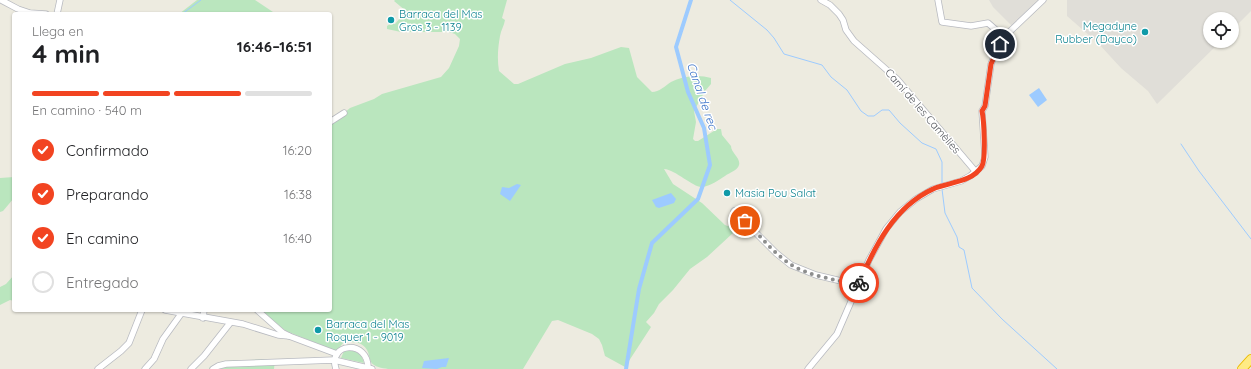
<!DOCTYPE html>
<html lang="es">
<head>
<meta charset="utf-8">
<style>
  :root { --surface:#fff; --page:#f2f2f2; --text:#202124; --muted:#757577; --line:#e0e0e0; --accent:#f24421 }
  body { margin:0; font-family:Quicksand,sans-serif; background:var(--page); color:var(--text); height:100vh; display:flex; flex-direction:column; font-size:15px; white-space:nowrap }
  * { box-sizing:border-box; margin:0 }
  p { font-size:13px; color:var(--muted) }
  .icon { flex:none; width:22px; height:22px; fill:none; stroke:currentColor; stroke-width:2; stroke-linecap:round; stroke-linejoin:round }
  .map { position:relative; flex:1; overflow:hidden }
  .details { position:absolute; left:12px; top:12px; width:320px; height:300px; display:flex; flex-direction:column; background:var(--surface); border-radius:4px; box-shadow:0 1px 3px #0004 }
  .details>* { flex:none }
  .fabs { position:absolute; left:1203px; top:12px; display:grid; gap:8px }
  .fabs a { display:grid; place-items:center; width:36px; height:36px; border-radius:50%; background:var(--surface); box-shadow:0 1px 3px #0004; font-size:20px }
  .pin { position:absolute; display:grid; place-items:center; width:34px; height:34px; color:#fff; margin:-17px; border:2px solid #fff; border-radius:50%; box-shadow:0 1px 4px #0007 }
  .courier { position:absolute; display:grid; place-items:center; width:40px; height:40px; margin:-20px; border:3px solid #f24421; border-radius:50%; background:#fff; color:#222; box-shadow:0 1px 5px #0007 }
  .summary em { font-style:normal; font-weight:700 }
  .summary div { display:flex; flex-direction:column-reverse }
  .summary { display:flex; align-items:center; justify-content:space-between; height:68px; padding:0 20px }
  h1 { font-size:26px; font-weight:700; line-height:30px }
  .bar { display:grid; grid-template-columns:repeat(4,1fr); gap:6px 4px; align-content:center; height:48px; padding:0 20px }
  .bar i { height:5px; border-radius:3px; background:var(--line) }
  .bar .current { background:var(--accent) }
  .bar p { grid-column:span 4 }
  ol { padding:0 20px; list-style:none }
  li { display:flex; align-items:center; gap:12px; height:44px }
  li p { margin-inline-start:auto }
  li .icon { padding:4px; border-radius:50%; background:var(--accent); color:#fff; stroke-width:4 }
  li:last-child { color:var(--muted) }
  li i { width:22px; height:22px; border:2px solid var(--line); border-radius:50% }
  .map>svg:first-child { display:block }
</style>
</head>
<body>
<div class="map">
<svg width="1251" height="369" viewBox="0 0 1251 369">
  <rect width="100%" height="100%" fill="#edebe0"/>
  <g fill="#e0ded8">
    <path d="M989,0H1038L1012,26L993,7Z"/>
    <path d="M1067,0H1251V11L1232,30V19H1210V41H1221L1157,104L1148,91L1121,68L1098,43L1067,16Z"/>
  </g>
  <g fill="#bae6be">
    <path d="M197,0H255L276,14H179Z"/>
    <path d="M395,0H507L502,18L505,20C504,26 501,30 500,36C498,47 497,59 499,71L514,84H518L565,64L591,58L621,47L629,48L637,77L652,92C659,92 665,86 671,82C682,76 699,74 711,78V84L705,91L694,111L696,122L693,139L695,141H698L717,129H721L722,135L731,146C731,153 741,158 739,165C738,170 729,173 725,176C719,180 710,186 702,187C694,188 676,170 664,169L673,184L702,203L725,225L733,228V233L707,257L690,269L673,290L659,304L654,313L646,322L651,327L625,367L605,356L602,345L599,339L592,334L558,320L552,321L523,369H388C382,368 374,367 371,362C369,358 369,353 367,350C362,341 353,342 344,342L336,351L286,331L260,310H330V125L350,108L374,99L382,94L441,77L449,68L459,46L460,39L455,34L449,32H401L387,29V26L390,24H395L406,11L394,1Z"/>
    <path d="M14,177V198L3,211L0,212V178Z"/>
    <path d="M14,275V301L10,300L0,305V287L6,284Z"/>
    <path d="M349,349C358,352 362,354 364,363L341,358L344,351Z"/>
    <path d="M275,359L274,369H209L210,367L224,361Z"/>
  </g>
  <g fill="#9dcbff">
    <path d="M1039,88L1047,100L1038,107L1029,95Z"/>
    <path d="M517,184L521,185L510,201L500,194L502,187L509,188Z"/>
    <path d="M671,193L676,199L674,203L659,208L656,207L652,200Z"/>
    <path d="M449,358L446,367H442L437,369L422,368L424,361Z"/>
  </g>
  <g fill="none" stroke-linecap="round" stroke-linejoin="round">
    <g stroke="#9dcbff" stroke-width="1">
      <path d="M730,0L767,30L774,38L784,54L822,65L831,77L847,90L861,111L868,116H874L882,110H889L900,123L922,143L936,149L942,162V184"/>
      <path d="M182,14L201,0"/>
      <path d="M1181,144L1199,171L1251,239"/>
      <path d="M942,189L945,213L957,237L959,247L964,250L972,288L1002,319L1057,369"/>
    </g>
    <path stroke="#9dcbff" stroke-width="4" d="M626,369L639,289L652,243L698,199L710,165L704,128L688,92L676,47L691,0"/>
    <defs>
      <g id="minor">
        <path d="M1,0L18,9L30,13L46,14"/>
        <path d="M821,0L830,5L839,14L843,20L846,30L854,41L897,79L976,172"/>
        <path d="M938,0L942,22L971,26L988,23L1004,37"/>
        <path d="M57,14L60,0"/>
        <path d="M330,122L344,113"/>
        <path d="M734,211L776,253L791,265L816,275L858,285"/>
        <path d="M165,310L243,324L278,335L289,336"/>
        <path d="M257,310L283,333L289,336L337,354"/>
        <path d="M203,318L204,310"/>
        <path d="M98,369L121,351L129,343L142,310"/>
        <path d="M145,369L154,359L163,339L181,314"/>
        <path d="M191,369L204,356L230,323"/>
        <path d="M213,369L218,366L226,364L334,360L372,369"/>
        <path d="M336,369C327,342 369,339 368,369"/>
        <path d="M808,369L837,334L869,260L886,229L900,212L916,199L933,189L961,181L970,176L982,166L985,157L982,111L985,106L991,64L996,52L1004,37L1043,0"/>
      </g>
      <path id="highway" d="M1242,369L1251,359"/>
    </defs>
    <use href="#minor" stroke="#b8bac0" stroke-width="7"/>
    <use href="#highway" stroke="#ecb900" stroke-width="10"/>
    <use href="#minor" stroke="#fff" stroke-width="5.5"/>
    <use href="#highway" stroke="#ffeb84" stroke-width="8"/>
  </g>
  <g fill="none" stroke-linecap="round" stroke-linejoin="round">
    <path stroke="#8d8e8e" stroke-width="4" stroke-dasharray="0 7.2" d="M745,221C760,235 773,253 790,264C808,276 837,280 858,285L859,283"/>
    <path stroke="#f24421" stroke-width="5" d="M859,283C875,246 894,207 933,189C948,182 972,183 982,166C986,159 984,120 982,111L985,106L991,64L1000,44"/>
  </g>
  <g fill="#0f9aa8" stroke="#fff" stroke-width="1.5">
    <circle cx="391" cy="20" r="4"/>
    <circle cx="1145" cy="32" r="4"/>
    <circle cx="727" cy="193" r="4"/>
    <circle cx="318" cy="330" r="4"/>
  </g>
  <g text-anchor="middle" stroke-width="3" stroke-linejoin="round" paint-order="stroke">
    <g font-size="11" fill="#0d838f" stroke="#fff" text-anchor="start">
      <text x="399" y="18">Barraca del Mas<tspan x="399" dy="13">Gros 3 - 1139</tspan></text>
      <text x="1137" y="30" text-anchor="end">Megadyne<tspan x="1137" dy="13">Rubber (Dayco)</tspan></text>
      <text x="735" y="197">Masia Pou Salat</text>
      <text x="326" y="328">Barraca del Mas<tspan x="326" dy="13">Roquer 1 - 9019</tspan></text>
    </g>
    <g font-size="11" fill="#595c62" stroke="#fff">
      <text transform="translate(923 111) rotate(49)" y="4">Camí de les Camèlies</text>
    </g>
    <g font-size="12" font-style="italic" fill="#3a72c8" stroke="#fff">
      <text transform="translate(702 96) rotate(71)" y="4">Canal de rec</text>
    </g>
  </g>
</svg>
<div class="fabs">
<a><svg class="icon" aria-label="locate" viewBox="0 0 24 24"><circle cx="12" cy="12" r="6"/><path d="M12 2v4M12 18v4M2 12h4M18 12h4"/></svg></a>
</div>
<div class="pin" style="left:745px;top:221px;background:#ea580c"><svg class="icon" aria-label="bag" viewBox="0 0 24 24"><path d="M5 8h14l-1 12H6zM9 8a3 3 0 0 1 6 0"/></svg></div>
<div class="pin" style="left:1000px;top:44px;background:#1f2937"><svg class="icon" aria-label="home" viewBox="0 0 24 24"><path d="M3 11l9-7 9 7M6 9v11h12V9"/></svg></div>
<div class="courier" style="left:859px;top:283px"><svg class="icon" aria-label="bike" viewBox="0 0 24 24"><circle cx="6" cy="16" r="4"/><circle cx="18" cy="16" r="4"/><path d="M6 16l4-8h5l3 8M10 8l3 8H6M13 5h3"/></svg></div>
<section class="details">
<div class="summary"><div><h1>4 min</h1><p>Llega en</p></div><em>16:46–16:51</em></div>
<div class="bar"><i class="current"></i><i class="current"></i><i class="current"></i><i></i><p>En camino · 540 m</p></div>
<ol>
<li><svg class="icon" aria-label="check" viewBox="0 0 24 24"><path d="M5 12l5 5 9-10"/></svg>Confirmado<p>16:20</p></li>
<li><svg class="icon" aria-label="check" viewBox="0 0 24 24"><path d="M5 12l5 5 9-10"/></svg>Preparando<p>16:38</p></li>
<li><svg class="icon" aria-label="check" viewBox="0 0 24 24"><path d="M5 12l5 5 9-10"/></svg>En camino<p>16:40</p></li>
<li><i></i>Entregado</li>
</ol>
</section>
</div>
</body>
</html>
